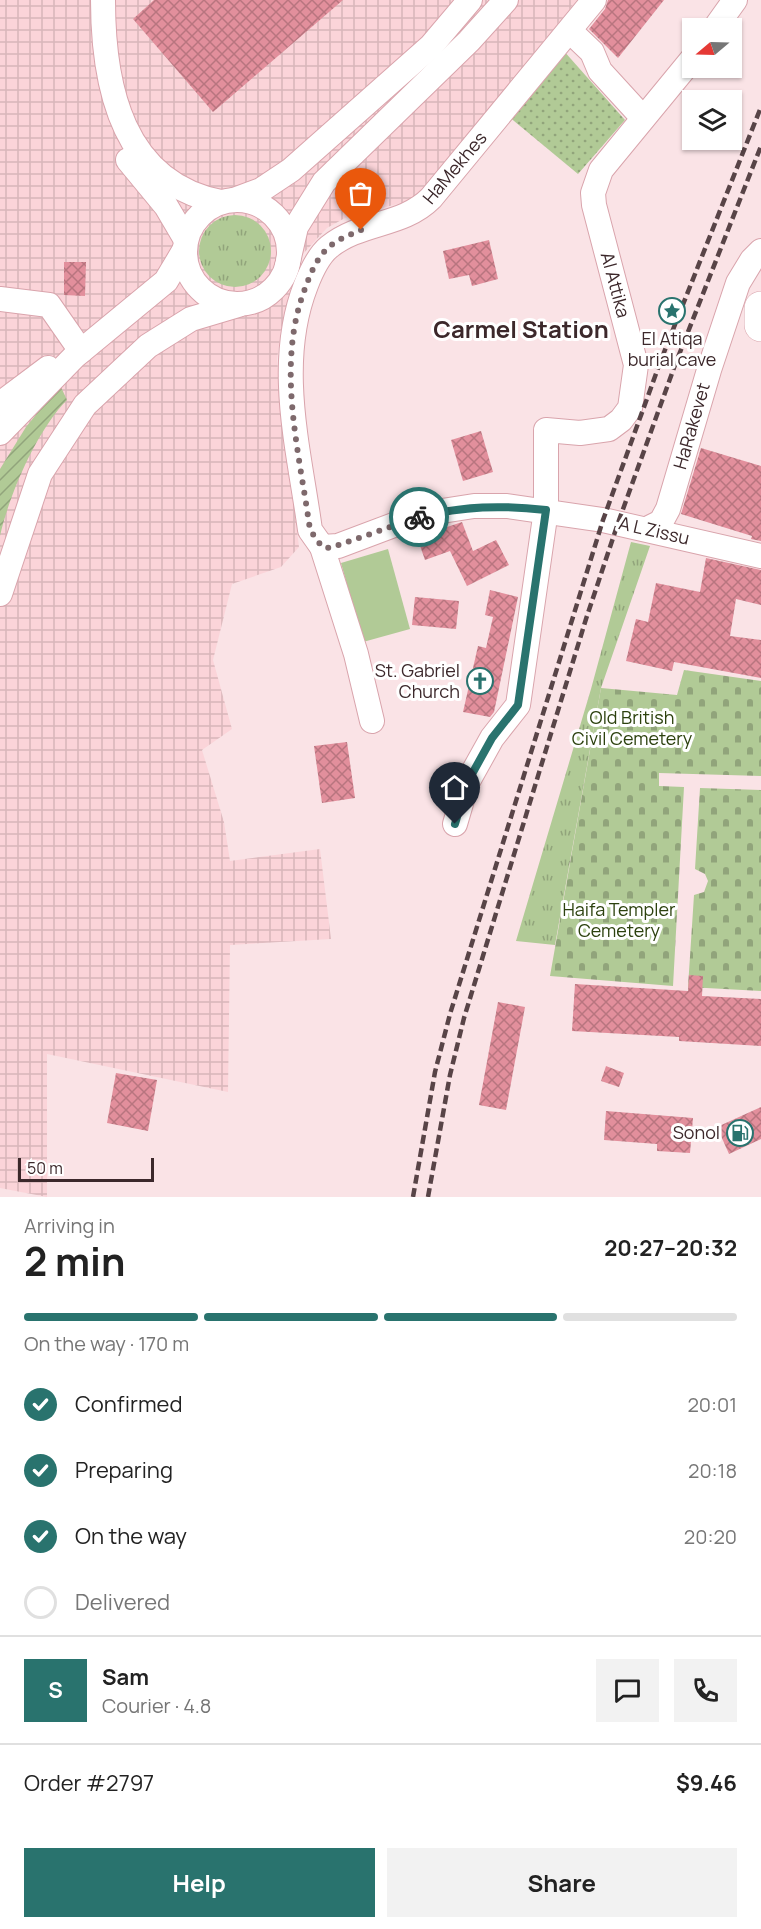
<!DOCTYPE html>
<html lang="en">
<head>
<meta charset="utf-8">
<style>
  :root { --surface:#fff; --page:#f2f2f2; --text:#222; --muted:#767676; --line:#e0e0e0; --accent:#29736e }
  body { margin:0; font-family:Manrope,sans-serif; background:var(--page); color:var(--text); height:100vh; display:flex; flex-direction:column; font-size:22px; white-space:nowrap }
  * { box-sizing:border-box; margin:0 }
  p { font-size:20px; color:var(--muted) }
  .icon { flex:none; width:33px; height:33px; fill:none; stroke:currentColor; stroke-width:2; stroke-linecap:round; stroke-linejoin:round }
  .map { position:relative; height:1197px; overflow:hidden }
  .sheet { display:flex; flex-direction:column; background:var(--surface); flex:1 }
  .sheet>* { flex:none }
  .needle { width:39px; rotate:251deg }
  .tools { position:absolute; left:682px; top:18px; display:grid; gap:12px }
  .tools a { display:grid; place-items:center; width:60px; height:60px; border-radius:0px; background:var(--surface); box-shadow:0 2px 4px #0004; font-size:30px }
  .scale { position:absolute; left:18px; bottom:15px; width:136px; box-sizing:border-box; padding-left:6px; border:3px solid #3c282b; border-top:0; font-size:16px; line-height:21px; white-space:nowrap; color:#3c282b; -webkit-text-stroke:4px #fff; paint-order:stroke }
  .pin { position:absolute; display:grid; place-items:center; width:51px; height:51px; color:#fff; margin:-62px -26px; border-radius:50% 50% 50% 0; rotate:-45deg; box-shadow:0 0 6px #0007 }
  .pin .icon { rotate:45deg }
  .courier { position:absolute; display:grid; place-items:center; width:60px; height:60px; margin:-30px; border:4px solid #29736e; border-radius:50%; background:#fff; color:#222; box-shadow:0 2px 8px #0007 }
  .overview em { font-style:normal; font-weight:700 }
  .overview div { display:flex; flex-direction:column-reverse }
  .overview { display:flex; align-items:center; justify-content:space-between; height:102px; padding:0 24px }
  h1 { font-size:39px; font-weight:700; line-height:45px }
  .bar { display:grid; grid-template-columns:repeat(4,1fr); gap:9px 6px; align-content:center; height:72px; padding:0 24px }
  .bar i { height:8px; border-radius:4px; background:var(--line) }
  .bar .selected { background:var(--accent) }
  .bar p { grid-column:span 4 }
  .line { display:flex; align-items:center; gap:15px; padding:0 24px; border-top:2px solid var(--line) }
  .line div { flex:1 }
  .round { display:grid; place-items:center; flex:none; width:63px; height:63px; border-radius:0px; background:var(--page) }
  ol { padding:0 24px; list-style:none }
  li { display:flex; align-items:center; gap:18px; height:66px }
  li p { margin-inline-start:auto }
  li .icon { padding:6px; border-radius:50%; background:var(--accent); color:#fff; stroke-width:4 }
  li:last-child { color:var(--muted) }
  li i { width:33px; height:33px; border:3px solid var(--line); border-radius:50% }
  .cta { display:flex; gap:12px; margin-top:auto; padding:12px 24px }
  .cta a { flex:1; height:69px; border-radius:0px; background:var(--accent); color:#fff; font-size:24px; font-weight:700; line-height:69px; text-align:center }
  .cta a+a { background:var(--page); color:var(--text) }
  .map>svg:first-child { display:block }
</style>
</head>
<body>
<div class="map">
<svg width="761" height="1197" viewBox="0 0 761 1197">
  <defs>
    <pattern id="industrial-grid" width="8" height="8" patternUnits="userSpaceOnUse" patternTransform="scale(1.5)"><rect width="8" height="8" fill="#fbd4d9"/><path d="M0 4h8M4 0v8" fill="none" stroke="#d8b6ba"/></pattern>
    <pattern id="grass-tufts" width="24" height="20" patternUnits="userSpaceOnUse" patternTransform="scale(1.5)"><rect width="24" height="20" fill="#b1ca96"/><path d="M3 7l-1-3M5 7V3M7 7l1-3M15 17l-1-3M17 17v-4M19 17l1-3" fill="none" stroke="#91a47b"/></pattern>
    <pattern id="cemetery-stones" width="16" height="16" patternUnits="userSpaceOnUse" patternTransform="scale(1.5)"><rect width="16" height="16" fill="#b1ca96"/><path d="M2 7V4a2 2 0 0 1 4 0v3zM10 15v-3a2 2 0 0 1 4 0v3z" fill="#91a47b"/></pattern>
    <pattern id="park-dots" width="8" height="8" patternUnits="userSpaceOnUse" patternTransform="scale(1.5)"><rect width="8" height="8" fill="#b1ca96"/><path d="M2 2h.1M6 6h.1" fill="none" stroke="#91a47b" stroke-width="1.8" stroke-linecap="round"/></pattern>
    <pattern id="garden-furrows" width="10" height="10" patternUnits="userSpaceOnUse" patternTransform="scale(1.5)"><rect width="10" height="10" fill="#b1ca96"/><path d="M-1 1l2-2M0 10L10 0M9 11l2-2" fill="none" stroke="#91a47b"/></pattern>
    <pattern id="building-cross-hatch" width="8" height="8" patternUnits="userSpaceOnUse" patternTransform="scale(1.5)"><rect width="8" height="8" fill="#e28f9c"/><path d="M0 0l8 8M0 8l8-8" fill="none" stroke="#b8757f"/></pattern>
  </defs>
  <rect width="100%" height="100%" fill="#fae3e6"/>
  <path fill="url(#industrial-grid)" d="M0,0H577L416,199L345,218L327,228L302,255L281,329L277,360L299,547L281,567L232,584L213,660L232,729L202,750L224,822L230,861L320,849L331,939L230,945L228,1092L47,1054V1197L0,1188Z"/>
  <g fill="url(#grass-tufts)">
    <circle cx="235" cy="251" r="36"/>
    <path d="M631,542L650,546L601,688L555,945L516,941L591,689Z"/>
  </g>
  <g fill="url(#cemetery-stones)">
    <path d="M684,670L761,681V776L659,773V786L684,787L673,986L550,976L601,688L677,695Z"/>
    <path d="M700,788L761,790V991L688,987L694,895L704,892L708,881L705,874L695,869Z"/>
  </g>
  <path fill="url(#park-dots)" d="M563,50L625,120L578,174L508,116Z"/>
  <path fill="url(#garden-furrows)" d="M60,385L67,400C37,430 9,495 0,536V469L26,427Z"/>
  <path fill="#b1ca96" d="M388,549L410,629L363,642L341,563Z"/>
  <g fill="url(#building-cross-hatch)">
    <path d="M154,0H343L213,112L133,19Z"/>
    <path d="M664,0L618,58L589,29L605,9L608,0Z"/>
    <path d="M489,240L498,279L472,286L469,275L449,279L443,251Z"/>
    <path d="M64,262H86L85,296L64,295Z"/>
    <path d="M481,431L493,472L463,481L451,440Z"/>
    <path d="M701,448L761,466V541L751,539L752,536L681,514Z"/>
    <path d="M462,522L473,551L496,540L509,565L467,586L450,551L425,560L417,537Z"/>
    <path d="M706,558L761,570V605L736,599L730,636L761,640V678L674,662L672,671L626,661L636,619L648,622L656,583L700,592Z"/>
    <path d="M490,590L518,597L494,712L490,717L463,712L478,646L486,648L493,617L485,615Z"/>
    <path d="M415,597L459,601L456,629L412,625Z"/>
    <path d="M347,742L355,798L322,803L314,746Z"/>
    <path d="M689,975L703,976L702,996L761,999V1046L679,1041V1037L572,1031L575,984L688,991Z"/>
    <path d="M498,1002L525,1007L506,1110L479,1105Z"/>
    <path d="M606,1066L624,1073L619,1087L601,1081Z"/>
    <path d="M116,1073L157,1080L148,1131L107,1123Z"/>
    <path d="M761,1107V1139L729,1154L717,1127Z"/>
    <path d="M606,1111L693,1118L690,1153L657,1151V1144L604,1140Z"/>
  </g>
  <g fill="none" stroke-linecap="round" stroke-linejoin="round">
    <defs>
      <g id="minor">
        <path d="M103,0C103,86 122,183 221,202"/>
        <path d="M715,28L735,0"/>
        <path d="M570,31L592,52L600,71L643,118"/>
        <path d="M128,160L166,206L186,240"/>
        <circle cx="237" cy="252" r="52"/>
        <path d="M234,200L261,190L291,170L431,46L470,0"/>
        <path d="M287,266L296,227L324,182L469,41L506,0"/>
        <path d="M0,299L49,305L81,351"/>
        <path d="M0,404L48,368"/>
        <path d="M0,433L75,356L166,281L185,249"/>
        <path d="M647,529L661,522L668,509L709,370L738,283L752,260L761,251"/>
        <path d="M322,547L338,546L407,520L442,511L474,506H507L603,520L761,556"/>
        <path d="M0,594L40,474L85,405L148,346L191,319L238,305"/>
        <path d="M372,721L356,654L322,547L310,530C299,449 275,364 306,285C311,272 318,256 329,247C361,221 402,227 431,198L594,0"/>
        <path d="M455,824L467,783L492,738L518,705L546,510V430L580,433L609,429L621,420L630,408L636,365L594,205L593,193L601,170L693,58"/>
      </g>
      <path id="highway" d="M761,308V325"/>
    </defs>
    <use href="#minor" stroke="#d9a4ac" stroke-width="26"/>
    <use href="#highway" stroke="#d9a4ac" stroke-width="34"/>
    <use href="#minor" stroke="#fff" stroke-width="24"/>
    <use href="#highway" stroke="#fff" stroke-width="33"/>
    <g stroke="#584447" stroke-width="4.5" stroke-dasharray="9 4.5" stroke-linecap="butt">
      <path d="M413,1197L435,1072L450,1014L603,520L661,360L761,107"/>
      <path d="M428,1197L450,1075L464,1018L586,619L618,523L675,365L761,146"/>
    </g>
  </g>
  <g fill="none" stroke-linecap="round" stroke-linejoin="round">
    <path stroke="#7e696c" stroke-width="6" stroke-dasharray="0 10.8" d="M361,230C350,235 338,239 329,247C318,256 311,272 306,286C275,364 299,449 310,530L322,547L330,548L419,517"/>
    <path stroke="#29736e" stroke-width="8" d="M419,517C465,506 500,505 546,510L518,705L492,738L467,783L455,824"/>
  </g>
  <defs>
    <symbol id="sight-ring" viewBox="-11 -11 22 22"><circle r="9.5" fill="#fff" stroke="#29736e" stroke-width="1.5"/><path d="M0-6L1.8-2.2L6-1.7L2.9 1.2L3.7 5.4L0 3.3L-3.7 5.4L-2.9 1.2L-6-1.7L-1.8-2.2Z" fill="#29736e"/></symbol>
    <symbol id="church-ring" viewBox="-11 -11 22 22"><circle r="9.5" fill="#fff" stroke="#29736e" stroke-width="1.5"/><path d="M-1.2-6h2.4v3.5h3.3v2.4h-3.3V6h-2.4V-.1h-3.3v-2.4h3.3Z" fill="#29736e"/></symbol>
    <symbol id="fuel-ring" viewBox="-11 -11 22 22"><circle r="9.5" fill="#fff" stroke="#29736e" stroke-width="1.5"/><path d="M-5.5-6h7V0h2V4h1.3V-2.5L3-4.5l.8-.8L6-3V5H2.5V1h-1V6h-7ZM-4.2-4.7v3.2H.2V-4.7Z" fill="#29736e"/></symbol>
  </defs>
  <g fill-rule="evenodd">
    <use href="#sight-ring" x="657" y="296" width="30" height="30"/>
    <use href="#church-ring" x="465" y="666" width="30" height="30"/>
    <use href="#fuel-ring" x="725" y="1118" width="30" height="30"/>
  </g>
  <g text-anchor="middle" stroke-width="6" stroke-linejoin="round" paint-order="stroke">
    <g font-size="18" fill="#3c282b" stroke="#fff">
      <text transform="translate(455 168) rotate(-50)" y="6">HaMekhes</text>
      <text transform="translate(615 285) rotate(75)" y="6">Al Attika</text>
      <text transform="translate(692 426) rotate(-74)" y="6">HaRakevet</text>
      <text transform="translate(654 531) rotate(13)" y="6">A L Zissu</text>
    </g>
    <g font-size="18" fill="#3c282b" stroke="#fff" text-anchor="end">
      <text x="672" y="345" text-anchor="middle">El Atiqa<tspan x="672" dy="21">burial cave</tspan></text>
      <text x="460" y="677">St. Gabriel<tspan x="460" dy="21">Church</tspan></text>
      <text x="720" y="1139">Sonol</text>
    </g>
    <g font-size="18" fill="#2c410e" stroke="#fff">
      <text x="632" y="724">Old British<tspan x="632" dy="21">Civil Cemetery</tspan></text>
      <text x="619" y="916">Haifa Templer<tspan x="619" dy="21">Cemetery</tspan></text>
    </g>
    <g font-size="24" font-weight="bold" fill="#3c282b" stroke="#fff">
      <text x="521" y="338">Carmel Station</text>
    </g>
  </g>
</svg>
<div class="tools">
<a><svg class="needle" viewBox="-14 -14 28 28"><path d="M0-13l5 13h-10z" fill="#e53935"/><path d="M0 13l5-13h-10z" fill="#767676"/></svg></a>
<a><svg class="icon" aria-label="layers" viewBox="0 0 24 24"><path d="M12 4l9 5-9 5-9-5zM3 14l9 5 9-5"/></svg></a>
</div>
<div class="scale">50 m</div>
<div class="pin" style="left:361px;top:230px;background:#ea580c"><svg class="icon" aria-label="bag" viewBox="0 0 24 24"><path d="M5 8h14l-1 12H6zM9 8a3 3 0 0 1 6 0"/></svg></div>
<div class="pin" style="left:455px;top:824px;background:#1f2937"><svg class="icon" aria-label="home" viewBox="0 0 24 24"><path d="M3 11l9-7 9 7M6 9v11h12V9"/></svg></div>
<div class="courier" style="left:419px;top:517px"><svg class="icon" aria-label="bike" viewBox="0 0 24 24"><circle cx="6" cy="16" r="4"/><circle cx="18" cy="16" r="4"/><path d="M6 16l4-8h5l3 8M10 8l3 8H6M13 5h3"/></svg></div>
</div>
<section class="sheet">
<div class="overview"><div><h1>2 min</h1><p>Arriving in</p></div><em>20:27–20:32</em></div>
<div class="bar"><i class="selected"></i><i class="selected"></i><i class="selected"></i><i></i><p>On the way · 170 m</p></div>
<ol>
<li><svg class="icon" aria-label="check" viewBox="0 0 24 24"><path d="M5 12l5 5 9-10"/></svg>Confirmed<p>20:01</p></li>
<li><svg class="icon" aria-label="check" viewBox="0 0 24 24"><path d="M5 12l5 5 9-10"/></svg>Preparing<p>20:18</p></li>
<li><svg class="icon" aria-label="check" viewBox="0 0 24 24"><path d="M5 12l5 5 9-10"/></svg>On the way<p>20:20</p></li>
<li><i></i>Delivered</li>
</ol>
<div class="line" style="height:108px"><b class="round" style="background:var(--accent);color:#fff">S</b><div><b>Sam</b><p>Courier · 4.8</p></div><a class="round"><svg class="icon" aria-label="chat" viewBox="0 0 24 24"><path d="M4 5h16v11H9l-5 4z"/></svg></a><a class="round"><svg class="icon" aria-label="phone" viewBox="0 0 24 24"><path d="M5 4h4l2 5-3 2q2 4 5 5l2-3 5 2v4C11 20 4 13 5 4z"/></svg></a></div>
<div class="line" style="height:78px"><div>Order #2797</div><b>$9.46</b></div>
<div class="cta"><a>Help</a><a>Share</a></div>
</section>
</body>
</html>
